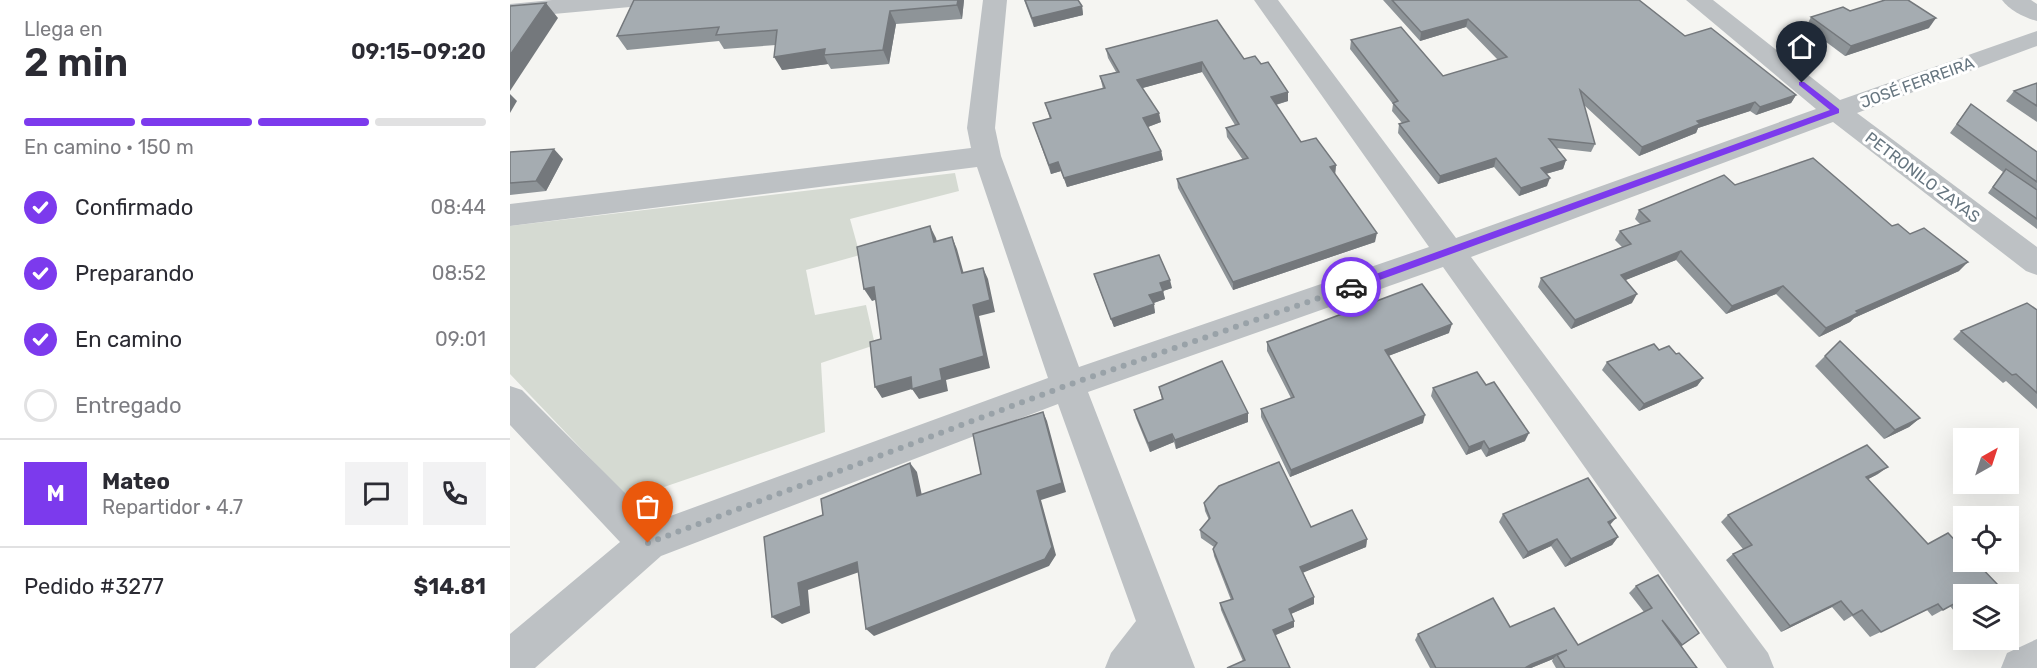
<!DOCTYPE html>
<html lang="es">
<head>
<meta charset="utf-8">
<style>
  :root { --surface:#fff; --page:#f2f2f3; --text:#2b2b33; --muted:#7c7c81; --line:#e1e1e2; --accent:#7c3aed }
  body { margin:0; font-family:Rubik,sans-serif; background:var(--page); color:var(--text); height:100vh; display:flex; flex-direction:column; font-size:22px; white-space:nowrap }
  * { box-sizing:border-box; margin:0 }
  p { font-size:20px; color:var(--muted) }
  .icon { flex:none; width:33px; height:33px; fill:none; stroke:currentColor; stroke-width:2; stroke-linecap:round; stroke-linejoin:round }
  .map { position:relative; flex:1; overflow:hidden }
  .panel { display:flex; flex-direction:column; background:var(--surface); width:510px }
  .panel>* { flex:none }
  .needle { width:39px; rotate:39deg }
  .buttons { position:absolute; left:1443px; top:428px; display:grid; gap:12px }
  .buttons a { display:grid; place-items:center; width:66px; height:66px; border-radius:0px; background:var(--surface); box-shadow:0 6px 24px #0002; font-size:30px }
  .pin { position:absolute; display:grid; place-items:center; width:51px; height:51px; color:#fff; margin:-62px -26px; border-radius:50% 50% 50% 0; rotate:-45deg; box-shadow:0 0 6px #0007 }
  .pin .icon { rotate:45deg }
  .courier { position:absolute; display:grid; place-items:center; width:60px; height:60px; margin:-30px; border:4px solid #7c3aed; border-radius:50%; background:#fff; color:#222; box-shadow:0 2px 8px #0007 }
  .overview em { font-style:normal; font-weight:600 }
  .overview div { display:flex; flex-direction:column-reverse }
  .overview { display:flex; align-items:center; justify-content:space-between; height:102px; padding:0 24px }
  h1 { font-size:39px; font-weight:600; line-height:45px }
  .bar { display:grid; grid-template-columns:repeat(4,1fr); gap:9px 6px; align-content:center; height:72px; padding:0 24px }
  .bar i { height:8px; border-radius:4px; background:var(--line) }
  .bar .on { background:var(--accent) }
  .bar p { grid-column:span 4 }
  .line { display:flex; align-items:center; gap:15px; padding:0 24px; border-top:2px solid var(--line) }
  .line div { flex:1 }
  .round { display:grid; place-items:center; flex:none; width:63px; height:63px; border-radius:0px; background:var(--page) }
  ol { padding:0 24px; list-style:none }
  li { display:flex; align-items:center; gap:18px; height:66px }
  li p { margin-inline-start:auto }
  li .icon { padding:6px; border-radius:50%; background:var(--accent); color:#fff; stroke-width:4 }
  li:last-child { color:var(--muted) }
  li i { width:33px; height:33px; border:3px solid var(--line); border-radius:50% }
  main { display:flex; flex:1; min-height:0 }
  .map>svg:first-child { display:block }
</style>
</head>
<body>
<main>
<section class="panel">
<div class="overview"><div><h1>2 min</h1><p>Llega en</p></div><em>09:15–09:20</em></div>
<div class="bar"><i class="on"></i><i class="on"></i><i class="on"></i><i></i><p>En camino · 150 m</p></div>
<ol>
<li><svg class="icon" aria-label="check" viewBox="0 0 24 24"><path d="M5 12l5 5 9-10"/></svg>Confirmado<p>08:44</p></li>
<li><svg class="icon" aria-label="check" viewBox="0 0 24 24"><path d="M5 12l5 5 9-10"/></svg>Preparando<p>08:52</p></li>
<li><svg class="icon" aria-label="check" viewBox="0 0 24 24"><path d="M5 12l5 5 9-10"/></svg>En camino<p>09:01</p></li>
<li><i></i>Entregado</li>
</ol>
<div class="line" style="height:108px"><b class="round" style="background:var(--accent);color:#fff">M</b><div><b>Mateo</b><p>Repartidor · 4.7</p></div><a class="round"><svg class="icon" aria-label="chat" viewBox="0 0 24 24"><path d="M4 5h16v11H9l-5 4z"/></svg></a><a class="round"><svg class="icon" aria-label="phone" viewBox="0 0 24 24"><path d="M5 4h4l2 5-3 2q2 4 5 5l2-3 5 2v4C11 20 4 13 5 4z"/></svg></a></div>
<div class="line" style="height:78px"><div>Pedido #3277</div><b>$14.81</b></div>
</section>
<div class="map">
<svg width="1527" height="668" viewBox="0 0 1527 668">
  <rect width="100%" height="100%" fill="#f5f5f2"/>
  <path fill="#d5dad2" d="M445,173L449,191L340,219L350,255L296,270L305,315L356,305L365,345L311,363L315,432L119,499L0,374V226Z"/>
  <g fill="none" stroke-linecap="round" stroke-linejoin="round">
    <g fill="#bdc1c4" fill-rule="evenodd">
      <path d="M42,0H132L128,5L120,7L0,18V4Z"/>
      <path d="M473,0H497L485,128L491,156L569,367L919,247L744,0H768L946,238L1306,109L1176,0H1203L1330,100L1527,31V46L1347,113L1527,247V275L1516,271L1323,122L961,257L1258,653L1264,668H1217L933,267L578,392L685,668H595L601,653L626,621L548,404L151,556L25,668H0V634L110,542L0,425V386L12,390L144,522L538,378L467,167L0,226V204L461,148L457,128Z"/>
      <path d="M1492,0H1521L1527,4V21C1515,18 1499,10 1492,0Z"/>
      <path d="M1527,639V668H1491L1497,653Z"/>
    </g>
  </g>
  <g fill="#8e9498">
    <path d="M124,0H454L452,19L386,24L379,64L321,69L318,64L272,70L266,45L214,49L209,41L117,50L107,36Z"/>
    <path d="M514,0H568L572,6L573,15L524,27Z"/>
    <path d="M873,0H1129L1175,36L1286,95L1281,103L1246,115L1240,111L1188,128L1186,133L1129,156L1074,105L1085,144L1081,152L1046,148L1056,160L1053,169L1036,174L1037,186L1009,196L984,167L928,184L888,133L889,124L892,123L882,111L883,104L840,49L841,40L933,76L988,60L956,27L910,41Z"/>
    <path d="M1340,11L1419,28L1335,56L1296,27L1301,17Z"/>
    <path d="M596,49L734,59L751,64L778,92V101L766,105L791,142L826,165L825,174L865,242L723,290L668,188L667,179L733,160L717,137L716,128L725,125L692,72L632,88L651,122L638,127L651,151L653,160L557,187L551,171L541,174L523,123L540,119L535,103L593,89L590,76L606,72L598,58Z"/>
    <path d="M1527,83V122L1496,101L1504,91Z"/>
    <path d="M1461,104L1527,152V229L1478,193L1493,172L1440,133Z"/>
    <path d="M0,152L53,159L36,191L0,195Z"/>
    <path d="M1225,185L1382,226L1400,234L1449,271L1344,318L1340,322L1309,337L1266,294L1216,314L1166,260L1115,280L1122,303L1061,329L1028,287L1031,278L1112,247L1105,240L1110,231L1130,224L1125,219L1129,210Z"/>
    <path d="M584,274L662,288L653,291L655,299L643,303L645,313L604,327L587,283Z"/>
    <path d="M1527,310V409L1496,381L1493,383L1443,339L1451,331Z"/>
    <path d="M939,333L878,356L913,423L780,477L751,417V409L781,398L757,351V342Z"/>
    <path d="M1149,350L1193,378L1187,386L1129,411L1092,370L1097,362Z"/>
    <path d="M1315,356L1410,418L1399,427L1374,439L1305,366Z"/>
    <path d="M976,385L1015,441L976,457L971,449L956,455L921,396L923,388Z"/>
    <path d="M649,387L738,413V422L666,449L664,442L640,452L626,418L624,410L652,400Z"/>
    <path d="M1368,474L1358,479L1454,594V606L1444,611L1440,606L1422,616L1417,610L1360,637L1342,616L1334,621L1322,607L1271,632L1216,560L1223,554L1233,549L1211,522L1218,515Z"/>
    <path d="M694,503L857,539L856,547L793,572L804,597V604L781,614L784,627L766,635L733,661L711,610L710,603L721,600L704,556L703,549L704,547L691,538L690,530L699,520L695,511Z"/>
    <path d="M993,514L1100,525L1108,537L1102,545L1055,567L1041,546L1013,559L989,522Z"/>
    <path d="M1126,586L1187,668H1046L1042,661L1043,659L1021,668H920L905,640L908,634L1000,627L1068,645L1134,612L1119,593Z"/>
  </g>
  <g fill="#74787c">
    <path d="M448,0H454L452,19L447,5Z"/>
    <path d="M36,3L48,18L0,91V55Z"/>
    <path d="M572,6L573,15L524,27L522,18Z"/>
    <path d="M380,11L386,24L379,64L373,50Z"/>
    <path d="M1426,18L1419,28L1335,56L1341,46Z"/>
    <path d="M958,19L956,27L910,41L911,32Z"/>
    <path d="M315,49L314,55L318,64L272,70L264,57Z"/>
    <path d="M692,62V72L629,89L627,80Z"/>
    <path d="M778,92V101L761,106V97Z"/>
    <path d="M0,94L7,101L0,113Z"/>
    <path d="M1286,95L1281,103L1246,115L1250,107Z"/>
    <path d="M1245,102L1240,111L1188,128L1186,133L1129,156L1132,147L1187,121Z"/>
    <path d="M649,113L651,122L635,128L633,118Z"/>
    <path d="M44,149L53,159L36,191L26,181Z"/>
    <path d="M651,151L653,160L557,187L554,178Z"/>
    <path d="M986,158L984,167L928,184L930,176Z"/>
    <path d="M1056,160L1053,169L1028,176L1031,168Z"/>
    <path d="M548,162L551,171L541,174L539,165Z"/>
    <path d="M826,165L825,175L820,167Z"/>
    <path d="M1040,178L1037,186L1009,196L1011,188Z"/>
    <path d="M420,226L426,238L430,254L424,242Z"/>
    <path d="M867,233L865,242L723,290V282Z"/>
    <path d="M442,237L447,249L457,285L452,273Z"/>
    <path d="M1171,251L1166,260L1106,284L1111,275Z"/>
    <path d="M1458,262L1449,271L1344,318L1340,322L1309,337L1316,328L1346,311Z"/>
    <path d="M473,268L478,279L485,312L469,316L480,368L436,380L438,391L409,399L402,389L372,398L365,387L430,369L463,305Z"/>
    <path d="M660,280L662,288L653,291L655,299L641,304L639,295L650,283Z"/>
    <path d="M1273,286L1266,294L1216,314L1222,306Z"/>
    <path d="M364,287L371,298L362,301L354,289Z"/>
    <path d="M1127,294L1122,303L1061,329L1065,320Z"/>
    <path d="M644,304L645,313L604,327L601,319Z"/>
    <path d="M942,324L939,333L873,358L875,350Z"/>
    <path d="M1193,378L1187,386L1129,411L1134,404Z"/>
    <path d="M533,412L537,421L556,492L531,500L546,555L539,566L364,636L356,629L527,491Z"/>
    <path d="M738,413V422L666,449L665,440Z"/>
    <path d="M915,415L913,423L780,477L781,470Z"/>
    <path d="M1410,418L1399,427L1374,439L1385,430Z"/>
    <path d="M1019,433L1015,441L976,457L979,449Z"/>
    <path d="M662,434L664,442L640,452L638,443Z"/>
    <path d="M974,441L971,449L956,455L959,447Z"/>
    <path d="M400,463L407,472L414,505L407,496Z"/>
    <path d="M1378,467L1368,474L1347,485L1356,477Z"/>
    <path d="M1106,518L1099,526L1098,522Z"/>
    <path d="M1108,537L1102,545L1055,567L1061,559Z"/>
    <path d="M857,539L856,547L790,574V567Z"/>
    <path d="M1047,539L1041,546L1013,559L1018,552Z"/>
    <path d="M347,562L355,570L298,590L300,613L272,624L262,617L288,583Z"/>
    <path d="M804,597V604L778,615L779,609Z"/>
    <path d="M1331,601L1322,607L1271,632L1280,626Z"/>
    <path d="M784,621V627L763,636V630Z"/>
    <path d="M1057,650L1047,655L1043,659L1021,668H1015L1022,664Z"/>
  </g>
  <g fill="#a5acb1" stroke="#74787c" stroke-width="1.5">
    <path d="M124,0H448L447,5L380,11L373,50L314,55L315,49L264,57L267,30L206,35L209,27L107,36Z"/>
    <path d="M515,0H568L572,6L522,18Z"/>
    <path d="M882,0H1129L1175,36L1201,28L1286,95L1250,107L1245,102L1187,121L1190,124L1132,147L1070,90L1085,144L1039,139L1056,160L1031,168L1040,178L1011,188L986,158L930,176L889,124L899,121L883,103L888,101L841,40L891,27L933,76L997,57L958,19L911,32Z"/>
    <path d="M1375,0H1398L1426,18L1341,46L1301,17L1333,7L1340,11Z"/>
    <path d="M36,3L0,55V6Z"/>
    <path d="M707,20L734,59L745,56L751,64L758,62L778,92L761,97L791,142L806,138L826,165L820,167L867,233L723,282L667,179L738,158L716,128L729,124L692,62L627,80L649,113L633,118L651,151L554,178L548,162L539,165L523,123L541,118L535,103L595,88L590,76L609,72L596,49Z"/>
    <path d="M1527,83V106L1504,91Z"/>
    <path d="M1461,104L1527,152V182L1447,124Z"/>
    <path d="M44,149L26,181L0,183V152Z"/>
    <path d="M1303,158L1382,226L1388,224L1400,234L1414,228L1458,262L1346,311L1348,313L1316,328L1273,286L1222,306L1171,251L1111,275L1127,294L1065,320L1031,278L1121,244L1110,231L1140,221L1129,210L1214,175L1225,185Z"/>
    <path d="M1496,169L1527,190V219L1483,187Z"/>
    <path d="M420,226L424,242L442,237L452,273L473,268L480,300L463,305L474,356L430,369L432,380L402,389L401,377L365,387L360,342L371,339L364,287L354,289L347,247Z"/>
    <path d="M649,255L660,280L650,283L653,291L639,295L644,304L601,319L584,274Z"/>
    <path d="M912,284L942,324L875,350L915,415L781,470L751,409L784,397L757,342Z"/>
    <path d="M1517,303L1527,310V393L1506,374L1502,375L1451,331Z"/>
    <path d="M1330,341L1410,418L1385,430L1315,356Z"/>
    <path d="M1144,344L1149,350L1159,346L1166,354L1169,353L1193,378L1134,404L1097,362Z"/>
    <path d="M712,361L738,413L665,440L662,434L638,443L624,410L653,399L649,387Z"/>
    <path d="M967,372L976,385L984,382L1019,433L979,449L974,441L959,447L923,388Z"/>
    <path d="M533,412L552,483L527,491L542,547L535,559L356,629L347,562L288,583L291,606L262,617L254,537L313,515L311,499L400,463L407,496L471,474L463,434Z"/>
    <path d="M1357,445L1378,467L1356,477L1418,544L1438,533L1454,550V561H1465L1489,586L1475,594H1454V603L1451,600L1433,610L1428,604L1371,632L1352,610L1343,615L1331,601L1280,626L1223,554L1242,545L1218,515Z"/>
    <path d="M769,462L801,527L842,510L857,539L790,567L804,597L779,609L784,621L763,630L780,668H717L735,660L710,603L723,599L703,549L707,543L690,530L700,518L694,503L709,486Z"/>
    <path d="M1078,478L1106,518L1098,522L1108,537L1061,559L1047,539L1018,552L993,514Z"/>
    <path d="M1148,575L1189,633L1172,645L1152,620L1187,668H1055L1047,655L1057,650L1022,664L1015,668H926L908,634L983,598L1000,627L1044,608L1068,645L1142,608L1126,586Z"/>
  </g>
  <path fill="#7c3aed" d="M1289,82H1294L1329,109V113L845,289H838L837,287L838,284L1320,110L1289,85Z"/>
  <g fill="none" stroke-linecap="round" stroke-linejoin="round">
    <path stroke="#99a2a8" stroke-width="6" stroke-dasharray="0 10.8" d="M138,543L558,385L841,287"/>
  </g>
  <g text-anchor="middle" stroke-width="6" stroke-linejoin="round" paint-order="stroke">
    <g font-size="16" fill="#677680" stroke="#fff">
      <text transform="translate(1407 82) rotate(-20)" y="6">JOSÉ FERREIRA</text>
      <text transform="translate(1413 177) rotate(37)" y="6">PETRONILO ZAYAS</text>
    </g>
  </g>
</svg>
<div class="buttons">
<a><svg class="needle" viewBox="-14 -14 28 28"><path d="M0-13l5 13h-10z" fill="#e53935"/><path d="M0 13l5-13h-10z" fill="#7c7c81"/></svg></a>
<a><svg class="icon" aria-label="locate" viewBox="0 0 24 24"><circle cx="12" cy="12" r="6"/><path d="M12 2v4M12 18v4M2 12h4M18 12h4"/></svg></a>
<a><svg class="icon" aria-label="layers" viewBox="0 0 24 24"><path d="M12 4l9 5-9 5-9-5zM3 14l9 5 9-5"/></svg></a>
</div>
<div class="pin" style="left:138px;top:543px;background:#ea580c"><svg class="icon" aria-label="bag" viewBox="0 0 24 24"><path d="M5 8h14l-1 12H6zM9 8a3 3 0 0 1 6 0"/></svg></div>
<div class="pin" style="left:1292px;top:83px;background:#1f2937"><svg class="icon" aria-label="home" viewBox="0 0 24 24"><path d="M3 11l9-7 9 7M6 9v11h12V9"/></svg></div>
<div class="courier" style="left:841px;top:287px"><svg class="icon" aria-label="car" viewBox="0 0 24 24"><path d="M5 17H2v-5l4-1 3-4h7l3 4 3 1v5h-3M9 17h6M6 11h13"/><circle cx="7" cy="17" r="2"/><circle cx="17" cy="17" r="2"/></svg></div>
</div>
</main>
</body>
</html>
